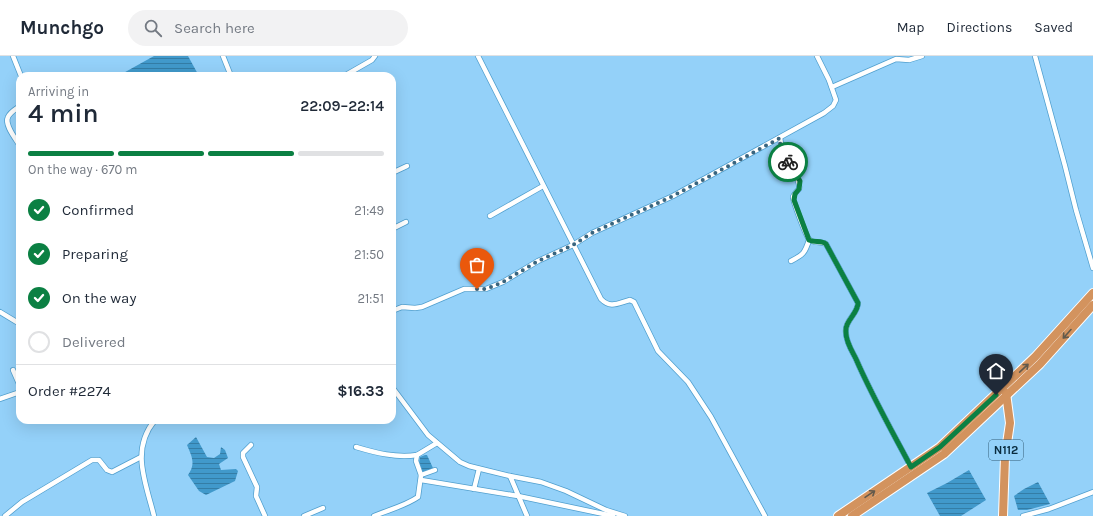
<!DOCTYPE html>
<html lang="en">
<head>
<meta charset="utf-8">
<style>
  :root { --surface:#fff; --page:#f2f2f3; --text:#1f2937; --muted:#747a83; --line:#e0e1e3; --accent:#0b8043 }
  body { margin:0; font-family:Karla,sans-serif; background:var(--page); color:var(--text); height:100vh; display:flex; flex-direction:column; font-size:15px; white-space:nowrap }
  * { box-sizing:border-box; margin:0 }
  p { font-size:13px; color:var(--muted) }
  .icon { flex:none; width:22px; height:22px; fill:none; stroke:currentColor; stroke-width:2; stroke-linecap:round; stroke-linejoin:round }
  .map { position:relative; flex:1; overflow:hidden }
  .sheet { position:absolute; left:16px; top:16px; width:380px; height:352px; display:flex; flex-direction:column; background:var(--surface); border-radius:12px; box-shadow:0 4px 16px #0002 }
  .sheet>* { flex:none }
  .pin { position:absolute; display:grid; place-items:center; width:34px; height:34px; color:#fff; margin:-41px -17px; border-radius:50% 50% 50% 0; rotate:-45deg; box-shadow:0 0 4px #0007 }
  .pin .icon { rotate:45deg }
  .courier { position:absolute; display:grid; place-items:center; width:40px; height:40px; margin:-20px; border:3px solid #0b8043; border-radius:50%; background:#fff; color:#222; box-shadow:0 1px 5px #0007 }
  .summary em { font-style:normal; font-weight:600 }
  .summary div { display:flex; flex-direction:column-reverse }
  .summary { display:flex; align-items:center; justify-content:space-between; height:68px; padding:0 12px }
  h1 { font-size:26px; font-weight:600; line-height:30px }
  .bar { display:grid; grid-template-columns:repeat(4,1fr); gap:6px 4px; align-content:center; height:48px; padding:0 12px }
  .bar i { height:5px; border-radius:3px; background:var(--line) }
  .bar .active { background:var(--accent) }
  .bar p { grid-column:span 4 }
  .line { display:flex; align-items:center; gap:10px; padding:0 12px; border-top:1px solid var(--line) }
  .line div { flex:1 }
  ol { padding:0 12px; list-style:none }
  li { display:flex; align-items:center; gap:12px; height:44px }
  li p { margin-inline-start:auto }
  li .icon { padding:4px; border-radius:50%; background:var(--accent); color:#fff; stroke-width:4 }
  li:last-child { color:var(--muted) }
  li i { width:22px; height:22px; border:2px solid var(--line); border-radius:50% }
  header { display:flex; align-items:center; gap:24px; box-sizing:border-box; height:56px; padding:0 20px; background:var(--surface); border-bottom:1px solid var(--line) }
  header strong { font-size:19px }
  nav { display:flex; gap:22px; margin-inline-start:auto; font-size:14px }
  .search { width:280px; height:36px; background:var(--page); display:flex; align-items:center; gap:10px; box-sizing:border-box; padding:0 14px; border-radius:22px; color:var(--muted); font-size:15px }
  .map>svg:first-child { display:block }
</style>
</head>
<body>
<header>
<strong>Munchgo</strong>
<div class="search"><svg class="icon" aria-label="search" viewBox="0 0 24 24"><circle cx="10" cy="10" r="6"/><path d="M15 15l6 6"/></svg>Search here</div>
<nav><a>Map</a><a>Directions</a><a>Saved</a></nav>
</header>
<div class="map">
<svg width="1093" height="460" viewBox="0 0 1093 460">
  <defs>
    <pattern id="water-rules" width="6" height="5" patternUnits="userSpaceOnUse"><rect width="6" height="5" fill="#4199cb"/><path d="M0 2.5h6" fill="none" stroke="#347da6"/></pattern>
  </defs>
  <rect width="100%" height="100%" fill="#94d1f9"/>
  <g fill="url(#water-rules)">
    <path d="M154,0H188L199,20H118Z"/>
    <path d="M196,381L207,401L214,402L220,398L221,391L225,394L228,402L219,408L221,414L236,413L238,415L235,425L206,439L199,435L188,419C196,408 192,401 187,389Z"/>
    <path d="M425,399H427L433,412L422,417L419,407L420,401Z"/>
    <path d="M969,414L986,444L961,460H940L927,437L947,427Z"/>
    <path d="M1038,426L1050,448L1027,454H1018L1014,440L1024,433Z"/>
  </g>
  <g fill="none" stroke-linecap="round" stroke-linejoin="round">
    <defs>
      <g id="minor">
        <path d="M13,0L21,20"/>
        <path d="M223,0L231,20"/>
        <path d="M478,0L601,243C611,253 618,247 630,244L634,246L658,295L688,326L711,361L765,460"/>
        <path d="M1035,0L1065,110L1076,154L1093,212"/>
        <path d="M344,20L372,4L375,0"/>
        <path d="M832,31L896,3L909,4L922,0"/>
        <path d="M20,50C16,53 10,56 8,61C4,69 16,83 20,90"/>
        <path d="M780,82C781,98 802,122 799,133C797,135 794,138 793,141C793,145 806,180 809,183C813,188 821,185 826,188L858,247C858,258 844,265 846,277C846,286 852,295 856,303C872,340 892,375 911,411"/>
        <path d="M392,117L407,110"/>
        <path d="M490,160L543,130"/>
        <path d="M392,173L406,166"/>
        <path d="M791,205C803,199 805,197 809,184"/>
        <path d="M392,255L402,251L415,252L422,251L464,233H486L503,226L538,205L573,189L592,177L673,140L824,57L833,50L836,44L829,24L817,0"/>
        <path d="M0,256L20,268"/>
        <path d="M13,314L20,330"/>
        <path d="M392,331L428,379L460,406L469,410L510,420L541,426L566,435L606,454L625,460"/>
        <path d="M0,343L20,336"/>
        <path d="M251,389L243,397V401L257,431L256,440L265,460"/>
        <path d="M356,391C376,397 396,402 417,399"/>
        <path d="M435,414L421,419L416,405L417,399L437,387"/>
        <path d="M510,420L527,460"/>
        <path d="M421,424L518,440L613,460"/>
        <path d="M474,433L479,413"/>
        <path d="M5,460L22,446L92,404H99L107,414L112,416L141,401"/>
        <path d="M154,460C146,427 130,394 155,364"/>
        <path d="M304,460L323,452"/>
        <path d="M374,460C388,454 405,450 418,441L421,419"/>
        <path d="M1023,460L1049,453L1093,436"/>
      </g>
      <g id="trunk">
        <path d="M838,460L940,391L1035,301L1093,237"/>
        <path d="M852,460L944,398L1040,308L1093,249"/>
        <path d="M1003,460L1005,401L1010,367L1006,337"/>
      </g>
    </defs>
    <use href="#minor" stroke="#509fce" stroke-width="6"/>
    <use href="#trunk" stroke="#fff" stroke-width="10"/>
    <use href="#minor" stroke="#fff" stroke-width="4.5"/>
    <use href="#trunk" stroke="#d3935e" stroke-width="8"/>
  </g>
  <defs><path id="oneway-shaft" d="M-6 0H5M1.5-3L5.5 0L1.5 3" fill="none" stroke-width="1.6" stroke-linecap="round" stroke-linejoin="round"/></defs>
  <g stroke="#635a4c">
    <use href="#oneway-shaft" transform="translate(1067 278) rotate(132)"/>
    <use href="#oneway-shaft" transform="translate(1024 312) rotate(-43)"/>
    <use href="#oneway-shaft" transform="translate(870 438) rotate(-34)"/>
  </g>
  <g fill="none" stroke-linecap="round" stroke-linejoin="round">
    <path stroke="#39657f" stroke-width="4" stroke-dasharray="0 7.2" d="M477,233H486L503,226L538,205L573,189L592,177L673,140L780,82V87L788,106"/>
    <path stroke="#0b8043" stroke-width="5" d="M788,106L800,125L799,133L795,138L794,144L809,184C815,187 821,184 826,188L858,247C858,258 844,265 846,277C846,286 852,295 856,303C872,340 892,375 911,411L940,391L996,339"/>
  </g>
  <g text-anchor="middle" stroke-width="3" stroke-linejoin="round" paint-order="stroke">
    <rect fill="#94d1f9" stroke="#325d76" stroke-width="1" x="989" y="384" width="34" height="20" rx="3"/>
    <g font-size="12" font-weight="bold" fill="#082b3e">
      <text x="1006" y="398">N112</text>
    </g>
  </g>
</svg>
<div class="pin" style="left:477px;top:233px;background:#ea580c"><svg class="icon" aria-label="bag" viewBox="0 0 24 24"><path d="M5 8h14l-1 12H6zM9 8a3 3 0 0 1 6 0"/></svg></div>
<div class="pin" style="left:996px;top:339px;background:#1f2937"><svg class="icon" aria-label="home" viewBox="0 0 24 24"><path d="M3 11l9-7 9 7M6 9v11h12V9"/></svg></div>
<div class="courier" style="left:788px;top:106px"><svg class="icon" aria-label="bike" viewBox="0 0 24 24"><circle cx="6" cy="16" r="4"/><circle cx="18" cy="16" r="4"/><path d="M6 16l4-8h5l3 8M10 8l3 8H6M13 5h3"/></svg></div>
<section class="sheet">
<div class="summary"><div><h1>4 min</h1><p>Arriving in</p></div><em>22:09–22:14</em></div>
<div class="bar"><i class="active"></i><i class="active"></i><i class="active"></i><i></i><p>On the way · 670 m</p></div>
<ol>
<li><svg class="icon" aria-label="check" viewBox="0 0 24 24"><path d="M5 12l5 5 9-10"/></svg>Confirmed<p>21:49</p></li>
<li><svg class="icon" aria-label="check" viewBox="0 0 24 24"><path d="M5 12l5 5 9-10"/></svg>Preparing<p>21:50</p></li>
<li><svg class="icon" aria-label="check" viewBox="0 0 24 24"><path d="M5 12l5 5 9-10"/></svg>On the way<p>21:51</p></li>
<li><i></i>Delivered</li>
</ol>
<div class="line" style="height:52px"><div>Order #2274</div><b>$16.33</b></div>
</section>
</div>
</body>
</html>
